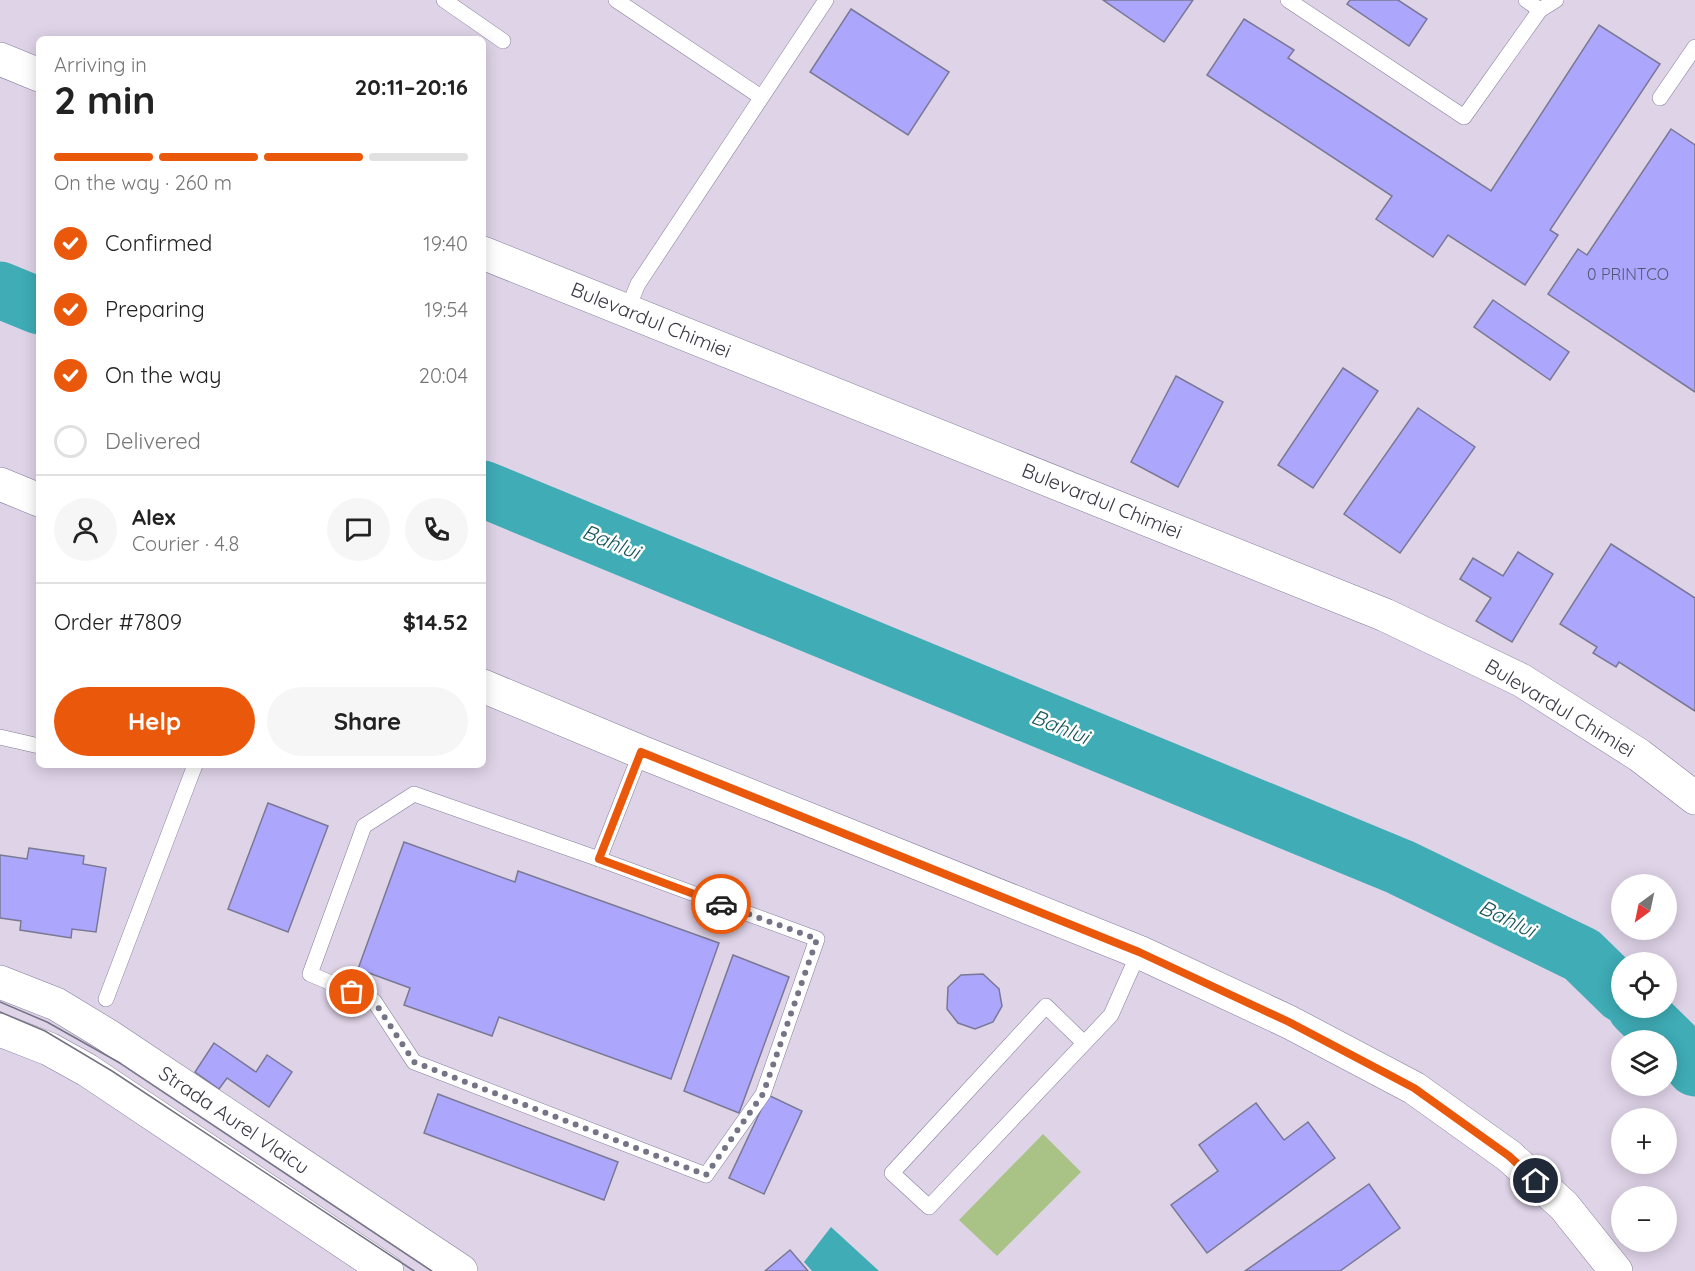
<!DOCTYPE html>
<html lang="en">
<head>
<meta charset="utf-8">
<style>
  :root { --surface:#fff; --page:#f6f6f6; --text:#222; --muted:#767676; --line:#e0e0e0; --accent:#ea580c }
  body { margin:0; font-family:Quicksand,sans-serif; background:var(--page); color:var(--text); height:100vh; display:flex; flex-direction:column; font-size:22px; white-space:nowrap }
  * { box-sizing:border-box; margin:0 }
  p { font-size:20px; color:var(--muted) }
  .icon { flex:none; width:33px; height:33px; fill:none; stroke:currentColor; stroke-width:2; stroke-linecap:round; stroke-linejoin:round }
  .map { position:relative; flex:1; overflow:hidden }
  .sheet { position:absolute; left:36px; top:36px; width:450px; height:732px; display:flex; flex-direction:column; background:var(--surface); border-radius:9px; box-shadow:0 3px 15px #0003 }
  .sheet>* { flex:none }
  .needle { width:39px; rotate:213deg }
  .tools { position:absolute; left:1611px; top:874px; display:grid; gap:12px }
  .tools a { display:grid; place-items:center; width:66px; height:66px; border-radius:50%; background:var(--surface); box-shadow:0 3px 15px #0003; font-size:30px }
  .pin { position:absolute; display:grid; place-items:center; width:51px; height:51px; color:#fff; margin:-26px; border:3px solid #fff; border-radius:50%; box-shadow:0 2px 6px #0007 }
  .courier { position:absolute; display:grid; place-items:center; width:60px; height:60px; margin:-30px; border:4px solid #ea580c; border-radius:50%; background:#fff; color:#222; box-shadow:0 2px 8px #0007 }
  .head em { font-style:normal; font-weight:800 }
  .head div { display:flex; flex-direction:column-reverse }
  .head { display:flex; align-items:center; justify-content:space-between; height:102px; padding:0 18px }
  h1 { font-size:39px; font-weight:800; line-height:45px }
  .bar { display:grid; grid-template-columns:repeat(4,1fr); gap:9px 6px; align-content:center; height:72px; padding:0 18px }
  .bar i { height:8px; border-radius:4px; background:var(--line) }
  .bar .selected { background:var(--accent) }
  .bar p { grid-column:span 4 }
  .line { display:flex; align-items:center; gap:15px; padding:0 18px; border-top:2px solid var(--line) }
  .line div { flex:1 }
  .round { display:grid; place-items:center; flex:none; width:63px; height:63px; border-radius:32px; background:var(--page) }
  ol { padding:0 18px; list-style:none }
  li { display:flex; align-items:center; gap:18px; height:66px }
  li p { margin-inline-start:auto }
  li .icon { padding:6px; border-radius:50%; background:var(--accent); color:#fff; stroke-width:4 }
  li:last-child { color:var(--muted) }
  li i { width:33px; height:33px; border:3px solid var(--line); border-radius:50% }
  .button { display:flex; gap:12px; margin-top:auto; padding:12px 18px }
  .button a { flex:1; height:69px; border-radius:36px; background:var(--accent); color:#fff; font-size:24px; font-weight:800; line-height:69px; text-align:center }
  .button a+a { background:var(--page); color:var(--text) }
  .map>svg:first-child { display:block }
</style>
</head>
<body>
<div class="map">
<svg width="1695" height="1271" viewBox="0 0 1695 1271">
  <rect width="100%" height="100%" fill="#e1defd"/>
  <path fill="#dfd3e7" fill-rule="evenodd" d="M0,0H1695V1271H0ZM39,39H483V765H39ZM1622,885H1666V930H1622ZM1622,963H1666V1008H1622ZM1622,1041H1666V1086H1622ZM1622,1119H1666V1164H1622ZM1622,1197H1666V1242H1622Z"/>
  <path fill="#a9c386" d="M1043,1134L1081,1172L997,1256L959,1220Z"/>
  <path fill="#3facb6" d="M831,1227L879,1271H812L804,1262Z"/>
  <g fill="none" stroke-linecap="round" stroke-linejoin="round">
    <g stroke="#3facb6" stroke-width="57">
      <path d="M0,290L39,306"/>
      <path d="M483,489L1400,867L1582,955L1622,994"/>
      <path d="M1636,1008L1686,1057L1695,1068"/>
    </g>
  </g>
  <g fill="#aca6fd" stroke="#797994" stroke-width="1.5">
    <path d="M1103,0H1193L1164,42Z"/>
    <path d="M1350,0H1398L1427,19L1409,46L1347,4Z"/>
    <path d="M851,9L949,72L908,135L810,72Z"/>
    <path d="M1244,19L1294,50L1288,58L1491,191L1599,25L1660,64L1550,230L1558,235L1525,285L1448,235L1433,257L1376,219L1392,196L1207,75Z"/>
    <path d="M1671,129L1695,145V392L1548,294L1578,249L1587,255Z"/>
    <path d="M1493,300L1569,352L1550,380L1474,327Z"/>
    <path d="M1343,368L1378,391L1313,488L1278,465Z"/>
    <path d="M1176,376L1223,402L1178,487L1131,462Z"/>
    <path d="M1418,408L1475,447L1400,553L1344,514Z"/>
    <path d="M1611,544L1695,598V711L1619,662L1616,667L1593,653L1597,647L1560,624Z"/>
    <path d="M1518,552L1553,574L1512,642L1476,621L1491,598L1460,579L1473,558L1503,576Z"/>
    <path d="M268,803L328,826L288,932L228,909Z"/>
    <path d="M404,842L515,882L518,871L719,943L671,1079L499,1017L492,1036L404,1005L410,988L358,969Z"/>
    <path d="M29,848L84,856L83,864L106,868L96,932L72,929L71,938L20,930L21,921L0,918V855L27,859Z"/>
    <path d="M733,955L789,977L739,1113L684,1091Z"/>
    <path d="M983,974L999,989L1002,1006L993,1022L975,1029L958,1023L947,1009L948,987L961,975Z"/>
    <path d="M214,1043L256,1072L267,1055L292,1072L269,1107L227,1078L219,1089L195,1072Z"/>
    <path d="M438,1094L618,1162L604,1200L424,1133Z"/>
    <path d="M768,1095L802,1111L764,1194L729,1178Z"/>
    <path d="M1256,1103L1284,1140L1308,1122L1335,1158L1207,1253L1171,1205L1218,1171L1199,1145Z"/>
    <path d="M1369,1184L1400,1228L1340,1271H1245Z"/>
    <path d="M790,1250L808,1271H765Z"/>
  </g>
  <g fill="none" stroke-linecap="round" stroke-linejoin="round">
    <defs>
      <g id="service">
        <path d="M444,0L503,41"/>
        <path d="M616,0L761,97"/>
        <path d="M1288,0L1464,117L1540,10L1556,0"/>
        <path d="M1526,0L1540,10"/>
        <path d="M1660,98L1695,47"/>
        <path d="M627,310L638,284L826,0"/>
        <path d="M0,737L39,746"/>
        <path d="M414,794L599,859L817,939L763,1094L706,1175L414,1062L374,1001L310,974L364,826Z"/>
        <path d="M599,859L641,752"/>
        <path d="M106,999L195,765"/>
        <path d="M1084,1043L1046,1006L892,1173L929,1207L1111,1015L1139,952"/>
      </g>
      <g id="tertiary">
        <path d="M0,59L39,75"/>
        <path d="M483,253L1385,615L1521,680L1639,755L1695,798"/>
        <path d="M0,484L39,500"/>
        <path d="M483,686L641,752L1139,952L1289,1022L1414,1088L1509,1156L1564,1206L1616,1271"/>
      </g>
      <g id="secondary">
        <path d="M0,982L56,1004L107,1035L461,1271"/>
        <path d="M0,1030L49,1049L87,1070L387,1271"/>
      </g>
    </defs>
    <use href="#service" stroke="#817e9a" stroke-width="16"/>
    <use href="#tertiary" stroke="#817e9a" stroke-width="34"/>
    <use href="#secondary" stroke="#817e9a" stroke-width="34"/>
    <use href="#service" stroke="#fff" stroke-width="15"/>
    <use href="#tertiary" stroke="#fff" stroke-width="33"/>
    <use href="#secondary" stroke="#fff" stroke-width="33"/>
    <g stroke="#747385" stroke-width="1.5">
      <path d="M0,1002L47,1022L120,1063L432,1271"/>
      <path d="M0,1012L45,1031L112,1071L414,1271"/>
    </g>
  </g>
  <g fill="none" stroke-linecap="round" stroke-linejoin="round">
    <path stroke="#757386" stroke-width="6" stroke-dasharray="0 10.8" d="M352,992L374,1001L414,1062L706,1175L763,1094L817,939L721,904"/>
    <path stroke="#ea580c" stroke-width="8" d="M721,904L599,859L641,752L1139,952L1289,1022L1414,1088L1509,1156L1536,1181"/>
  </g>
  <g text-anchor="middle" stroke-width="5" stroke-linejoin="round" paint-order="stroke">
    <g font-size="16" fill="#575574">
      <text x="1628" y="280">0 PRINTCO</text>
    </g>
    <g font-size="20" fill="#3b3a46" stroke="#fff">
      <text transform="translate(651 320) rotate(22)" y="7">Bulevardul Chimiei</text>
      <text transform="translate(1102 501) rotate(22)" y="7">Bulevardul Chimiei</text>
      <text transform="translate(1560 708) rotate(31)" y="7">Bulevardul Chimiei</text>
      <text transform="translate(234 1120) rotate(34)" y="7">Strada Aurel Vlaicu</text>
    </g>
    <g font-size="21" font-style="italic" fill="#18555b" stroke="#fff">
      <text transform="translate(611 542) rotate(22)" y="7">Bahlui</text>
      <text transform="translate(1060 727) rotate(22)" y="7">Bahlui</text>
      <text transform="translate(1507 919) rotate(26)" y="7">Bahlui</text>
    </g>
  </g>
</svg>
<div class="tools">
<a><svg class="needle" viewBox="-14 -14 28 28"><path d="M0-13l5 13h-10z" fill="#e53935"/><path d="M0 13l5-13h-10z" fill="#767676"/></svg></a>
<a><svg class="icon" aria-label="locate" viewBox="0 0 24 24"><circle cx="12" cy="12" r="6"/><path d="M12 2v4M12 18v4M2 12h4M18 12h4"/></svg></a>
<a><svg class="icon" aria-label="layers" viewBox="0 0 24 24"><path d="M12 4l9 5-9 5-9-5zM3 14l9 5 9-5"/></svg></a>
<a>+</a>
<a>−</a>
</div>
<div class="pin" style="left:352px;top:992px;background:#ea580c"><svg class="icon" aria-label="bag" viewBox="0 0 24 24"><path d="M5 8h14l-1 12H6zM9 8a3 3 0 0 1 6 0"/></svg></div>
<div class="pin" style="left:1536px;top:1181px;background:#1f2937"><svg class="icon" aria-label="home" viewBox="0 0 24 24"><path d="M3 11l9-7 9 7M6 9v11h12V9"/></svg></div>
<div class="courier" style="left:721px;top:904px"><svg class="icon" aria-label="car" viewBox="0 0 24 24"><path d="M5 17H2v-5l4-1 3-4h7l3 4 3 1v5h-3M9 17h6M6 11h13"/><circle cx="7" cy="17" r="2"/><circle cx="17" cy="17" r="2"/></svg></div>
<section class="sheet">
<div class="head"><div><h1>2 min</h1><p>Arriving in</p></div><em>20:11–20:16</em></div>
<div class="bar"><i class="selected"></i><i class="selected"></i><i class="selected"></i><i></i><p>On the way · 260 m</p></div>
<ol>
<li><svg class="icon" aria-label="check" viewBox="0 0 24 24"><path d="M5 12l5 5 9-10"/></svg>Confirmed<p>19:40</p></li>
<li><svg class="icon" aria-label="check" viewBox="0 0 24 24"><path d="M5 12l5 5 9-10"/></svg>Preparing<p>19:54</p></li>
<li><svg class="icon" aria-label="check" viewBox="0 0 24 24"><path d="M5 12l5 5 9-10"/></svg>On the way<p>20:04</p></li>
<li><i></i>Delivered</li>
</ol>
<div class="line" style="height:108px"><a class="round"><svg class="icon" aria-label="person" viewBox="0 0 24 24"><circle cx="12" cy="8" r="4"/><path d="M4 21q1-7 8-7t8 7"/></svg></a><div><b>Alex</b><p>Courier · 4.8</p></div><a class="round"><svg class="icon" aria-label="chat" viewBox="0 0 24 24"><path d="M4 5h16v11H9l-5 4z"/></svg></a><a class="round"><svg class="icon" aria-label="phone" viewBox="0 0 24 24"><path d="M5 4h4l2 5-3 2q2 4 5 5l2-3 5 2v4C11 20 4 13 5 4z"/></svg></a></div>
<div class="line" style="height:78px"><div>Order #7809</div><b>$14.52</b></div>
<div class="button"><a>Help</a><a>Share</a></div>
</section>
</div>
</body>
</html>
